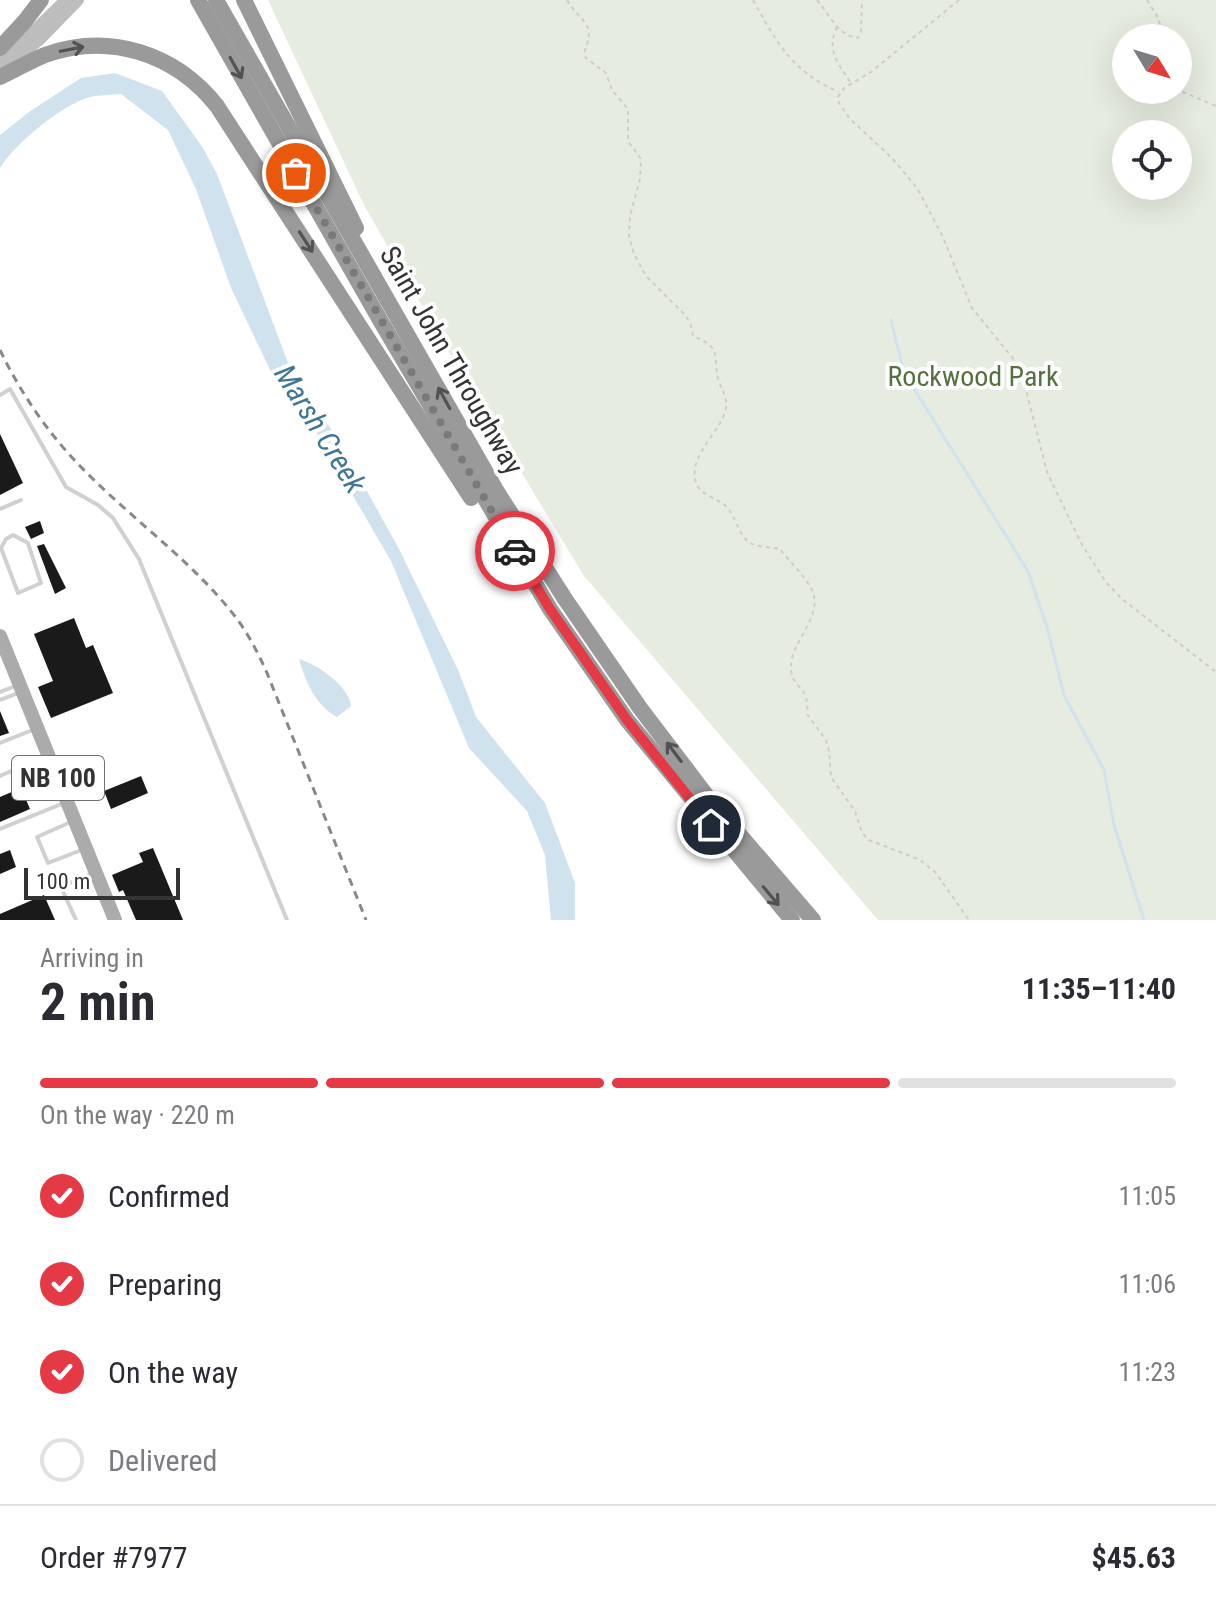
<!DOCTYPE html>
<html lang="en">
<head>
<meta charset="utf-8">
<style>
  :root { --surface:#fff; --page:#f2f2f3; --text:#2b2b33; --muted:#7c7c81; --line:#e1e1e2; --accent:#e63946 }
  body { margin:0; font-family:"Roboto Condensed",sans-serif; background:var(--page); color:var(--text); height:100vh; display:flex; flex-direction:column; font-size:30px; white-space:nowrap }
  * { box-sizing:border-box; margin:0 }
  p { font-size:26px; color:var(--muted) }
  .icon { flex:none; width:44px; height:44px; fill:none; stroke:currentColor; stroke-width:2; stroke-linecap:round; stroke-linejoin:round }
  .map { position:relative; height:920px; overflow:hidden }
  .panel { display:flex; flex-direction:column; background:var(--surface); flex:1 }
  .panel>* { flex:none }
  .needle { width:52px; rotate:128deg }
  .tools { position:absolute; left:1112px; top:24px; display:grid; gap:16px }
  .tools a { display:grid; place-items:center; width:80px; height:80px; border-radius:50%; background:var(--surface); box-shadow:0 8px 32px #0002; font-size:40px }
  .scale { position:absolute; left:24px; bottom:20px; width:156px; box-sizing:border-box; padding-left:8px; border:4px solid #333; border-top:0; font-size:22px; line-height:28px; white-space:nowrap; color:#333; -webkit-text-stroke:6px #fff; paint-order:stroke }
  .pin { position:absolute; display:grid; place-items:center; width:68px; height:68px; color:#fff; margin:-34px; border:4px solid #fff; border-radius:50%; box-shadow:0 2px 8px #0007 }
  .courier { position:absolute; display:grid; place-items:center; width:80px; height:80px; margin:-40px; border:6px solid #e63946; border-radius:50%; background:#fff; color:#222; box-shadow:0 2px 10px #0007 }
  .overview em { font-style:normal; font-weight:700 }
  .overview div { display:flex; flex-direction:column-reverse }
  .overview { display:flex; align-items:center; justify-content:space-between; height:136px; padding:0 40px }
  h1 { font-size:52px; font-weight:700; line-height:60px }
  .bar { display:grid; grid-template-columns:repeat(4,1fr); gap:12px 8px; align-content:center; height:96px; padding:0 40px }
  .bar i { height:10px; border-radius:6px; background:var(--line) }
  .bar .on { background:var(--accent) }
  .bar p { grid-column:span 4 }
  .line { display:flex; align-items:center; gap:20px; padding:0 40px; border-top:2px solid var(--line) }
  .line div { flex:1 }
  ol { padding:0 40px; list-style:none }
  li { display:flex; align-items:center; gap:24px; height:88px }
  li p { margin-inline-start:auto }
  li .icon { padding:8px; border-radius:50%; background:var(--accent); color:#fff; stroke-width:4 }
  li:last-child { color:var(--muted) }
  li i { width:44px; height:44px; border:4px solid var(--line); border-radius:50% }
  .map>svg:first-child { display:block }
</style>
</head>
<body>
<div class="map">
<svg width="1216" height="920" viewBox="0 0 1216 920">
  <rect width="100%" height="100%" fill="#fff"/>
  <path fill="#e6ecdf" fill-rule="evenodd" d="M268,0H1216V920H878L584,576L444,344L365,207ZM1126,38H1178V90H1126ZM1126,134H1178V186H1126Z"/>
  <g fill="#cfe2ee">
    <path d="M115,73L162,91L203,148L217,174L296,384L335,434L398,547L459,672L476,717L545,803L575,883V920H551L545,855L527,811L469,748L391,561L316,432L274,378L231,288L196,189L168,130L121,94C111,95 99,95 90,97C61,105 16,143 0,168V135L29,112L81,78Z"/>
    <path d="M299,659C317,664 349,686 351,706L337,717C316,706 305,681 299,659Z"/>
  </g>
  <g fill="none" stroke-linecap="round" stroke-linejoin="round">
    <path stroke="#cfe2ee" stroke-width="3" d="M891,320L904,373L1028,571L1047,627L1064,695L1104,770L1114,825L1144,920"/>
  </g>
  <g fill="#1a1a1a">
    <path d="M0,434L23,483L0,495Z"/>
    <path d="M40,521L44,533L31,539L25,527Z"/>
    <path d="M44,544L66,588L55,594L37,546Z"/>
    <path d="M74,618L86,648L93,645L113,693L51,718L38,687L53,681L34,634Z"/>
    <path d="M0,711L9,733L0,736Z"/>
    <path d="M141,776L148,793L111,809L104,791Z"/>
    <path d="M21,788L30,809L0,822V797Z"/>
    <path d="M153,848L183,920H136L123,890L119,892L112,875L143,862L139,853Z"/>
    <path d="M10,850L16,867L0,874V854Z"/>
    <path d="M44,895L55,920H0V914Z"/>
  </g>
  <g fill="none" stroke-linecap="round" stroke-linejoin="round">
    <g stroke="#cdcdcd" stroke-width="2" stroke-dasharray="4 4" stroke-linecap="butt">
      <path d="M567,0C581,24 597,21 584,53L586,58L606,73L612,90L628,109V141L641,159L640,179L630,216L629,236L634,254L646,276L685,315L690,322L693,336C718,347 714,349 717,373C718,385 728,396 726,408C722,431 690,453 695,480C699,496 717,497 727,507C736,517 739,536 750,543C757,547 771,547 780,549C789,561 803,574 811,588C826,616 789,641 791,670C793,690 810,685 807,714L826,740L829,751L831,777L855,811L862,833L869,840L920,860L935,872L969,920"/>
      <path d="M753,0C777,43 792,72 839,92"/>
      <path d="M817,0C829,14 838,36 858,38L861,32L862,0"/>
      <path d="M959,0L871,72L844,88L838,97L839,103L850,119L892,158L917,188L942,235L972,308L1015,361L1023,378L1047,472L1081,543L1105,581L1122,599L1216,672"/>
      <path d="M1147,0L1157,16L1165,38"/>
      <path d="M837,27C826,51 838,63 851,83"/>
      <path d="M1178,85L1183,92L1216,106"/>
    </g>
    <g stroke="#d0d0d0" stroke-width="4">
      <path d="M0,395L10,389L66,487L98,505L113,518L139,559L287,920"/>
      <path d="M0,509L21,500"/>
      <path d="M13,535L28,543L41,583L18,593L1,548L6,539Z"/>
      <path d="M0,692L16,686"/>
      <path d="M0,700L21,692"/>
      <path d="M0,743L35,729"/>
      <path d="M0,776L46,756"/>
      <path d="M73,821L37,837L48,863L84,849"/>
      <path d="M0,829L64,803"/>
      <path d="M76,920L61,887L93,873"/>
    </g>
    <g stroke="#bdbdbd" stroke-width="12">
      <path d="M0,57L34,31L66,0"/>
      <path d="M0,70L39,40L78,0"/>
    </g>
    <path stroke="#ababab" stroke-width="14" d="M0,636L115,920"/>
    <g stroke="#9a9a9a" stroke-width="16">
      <path d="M198,0L380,320L550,609L627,720L792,920"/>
      <path d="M216,0L496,490L565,599L640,708L713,804L813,920"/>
      <path d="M244,0L356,228"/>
      <path d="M0,48L25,21L41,0"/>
      <path d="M0,77C15,70 30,61 45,55C109,32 175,53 217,106L471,498"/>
    </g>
    <path stroke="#888" stroke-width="3" stroke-dasharray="8 6" stroke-linecap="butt" d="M0,350C20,392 48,433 80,466C129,517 190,559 234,615C248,633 258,653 267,673L366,920"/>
  </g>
  <defs><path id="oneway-shaft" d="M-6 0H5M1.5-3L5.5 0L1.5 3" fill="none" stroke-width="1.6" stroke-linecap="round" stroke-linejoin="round" transform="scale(2)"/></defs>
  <g stroke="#525252">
    <use href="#oneway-shaft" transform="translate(72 49) rotate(-11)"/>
    <use href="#oneway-shaft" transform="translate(236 68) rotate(61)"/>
    <use href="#oneway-shaft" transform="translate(306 242) rotate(57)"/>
    <use href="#oneway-shaft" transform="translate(444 398) rotate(-119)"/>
    <use href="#oneway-shaft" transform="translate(674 752) rotate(-127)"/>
    <use href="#oneway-shaft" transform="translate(771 896) rotate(50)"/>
  </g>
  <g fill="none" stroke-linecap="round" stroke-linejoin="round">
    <path stroke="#7a7a7a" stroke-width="8" stroke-dasharray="0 14.4" d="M296,173L515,551"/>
    <path stroke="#e63946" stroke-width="10" d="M515,551L550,609L627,720L711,825"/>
  </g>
  <g text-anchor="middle" stroke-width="8" stroke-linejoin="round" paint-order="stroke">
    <rect fill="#fff" stroke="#707070" stroke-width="2" x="12" y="756" width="92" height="44" rx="6"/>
    <g font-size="26" font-weight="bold" fill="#333">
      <text x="58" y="787">NB 100</text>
    </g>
    <g font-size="28" fill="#333" stroke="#fff">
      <text transform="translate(452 360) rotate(60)" y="10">Saint John Throughway</text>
    </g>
    <g font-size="28" fill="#56703f" stroke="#fff">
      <text x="973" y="386">Rockwood Park</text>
    </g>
    <g font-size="30" font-style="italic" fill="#3f7597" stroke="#fff">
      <text transform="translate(320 429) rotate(58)" y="10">Marsh Creek</text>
    </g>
  </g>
</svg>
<div class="tools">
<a><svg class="needle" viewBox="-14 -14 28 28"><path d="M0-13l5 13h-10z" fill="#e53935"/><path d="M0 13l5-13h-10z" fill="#7c7c81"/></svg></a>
<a><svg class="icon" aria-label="locate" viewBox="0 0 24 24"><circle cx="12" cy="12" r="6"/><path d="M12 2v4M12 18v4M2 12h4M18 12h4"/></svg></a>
</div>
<div class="scale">100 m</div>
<div class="pin" style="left:296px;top:173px;background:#ea580c"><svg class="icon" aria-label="bag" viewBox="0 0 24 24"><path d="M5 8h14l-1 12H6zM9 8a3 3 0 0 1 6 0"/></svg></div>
<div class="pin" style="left:711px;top:825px;background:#1f2937"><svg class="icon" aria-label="home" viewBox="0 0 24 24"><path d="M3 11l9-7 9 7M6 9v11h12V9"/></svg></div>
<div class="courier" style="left:515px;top:551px"><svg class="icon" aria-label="car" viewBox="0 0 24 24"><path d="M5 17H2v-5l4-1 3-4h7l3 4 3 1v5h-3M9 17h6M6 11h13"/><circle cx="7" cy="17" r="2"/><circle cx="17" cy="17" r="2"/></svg></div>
</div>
<section class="panel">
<div class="overview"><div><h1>2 min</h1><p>Arriving in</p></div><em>11:35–11:40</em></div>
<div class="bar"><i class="on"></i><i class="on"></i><i class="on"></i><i></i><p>On the way · 220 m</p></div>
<ol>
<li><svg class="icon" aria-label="check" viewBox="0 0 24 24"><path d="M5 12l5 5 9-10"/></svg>Confirmed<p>11:05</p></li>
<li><svg class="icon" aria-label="check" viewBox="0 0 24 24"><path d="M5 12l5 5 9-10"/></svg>Preparing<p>11:06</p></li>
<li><svg class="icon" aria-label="check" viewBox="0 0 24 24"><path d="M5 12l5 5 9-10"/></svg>On the way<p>11:23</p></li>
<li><i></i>Delivered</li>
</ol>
<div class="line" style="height:104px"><div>Order #7977</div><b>$45.63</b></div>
</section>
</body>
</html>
